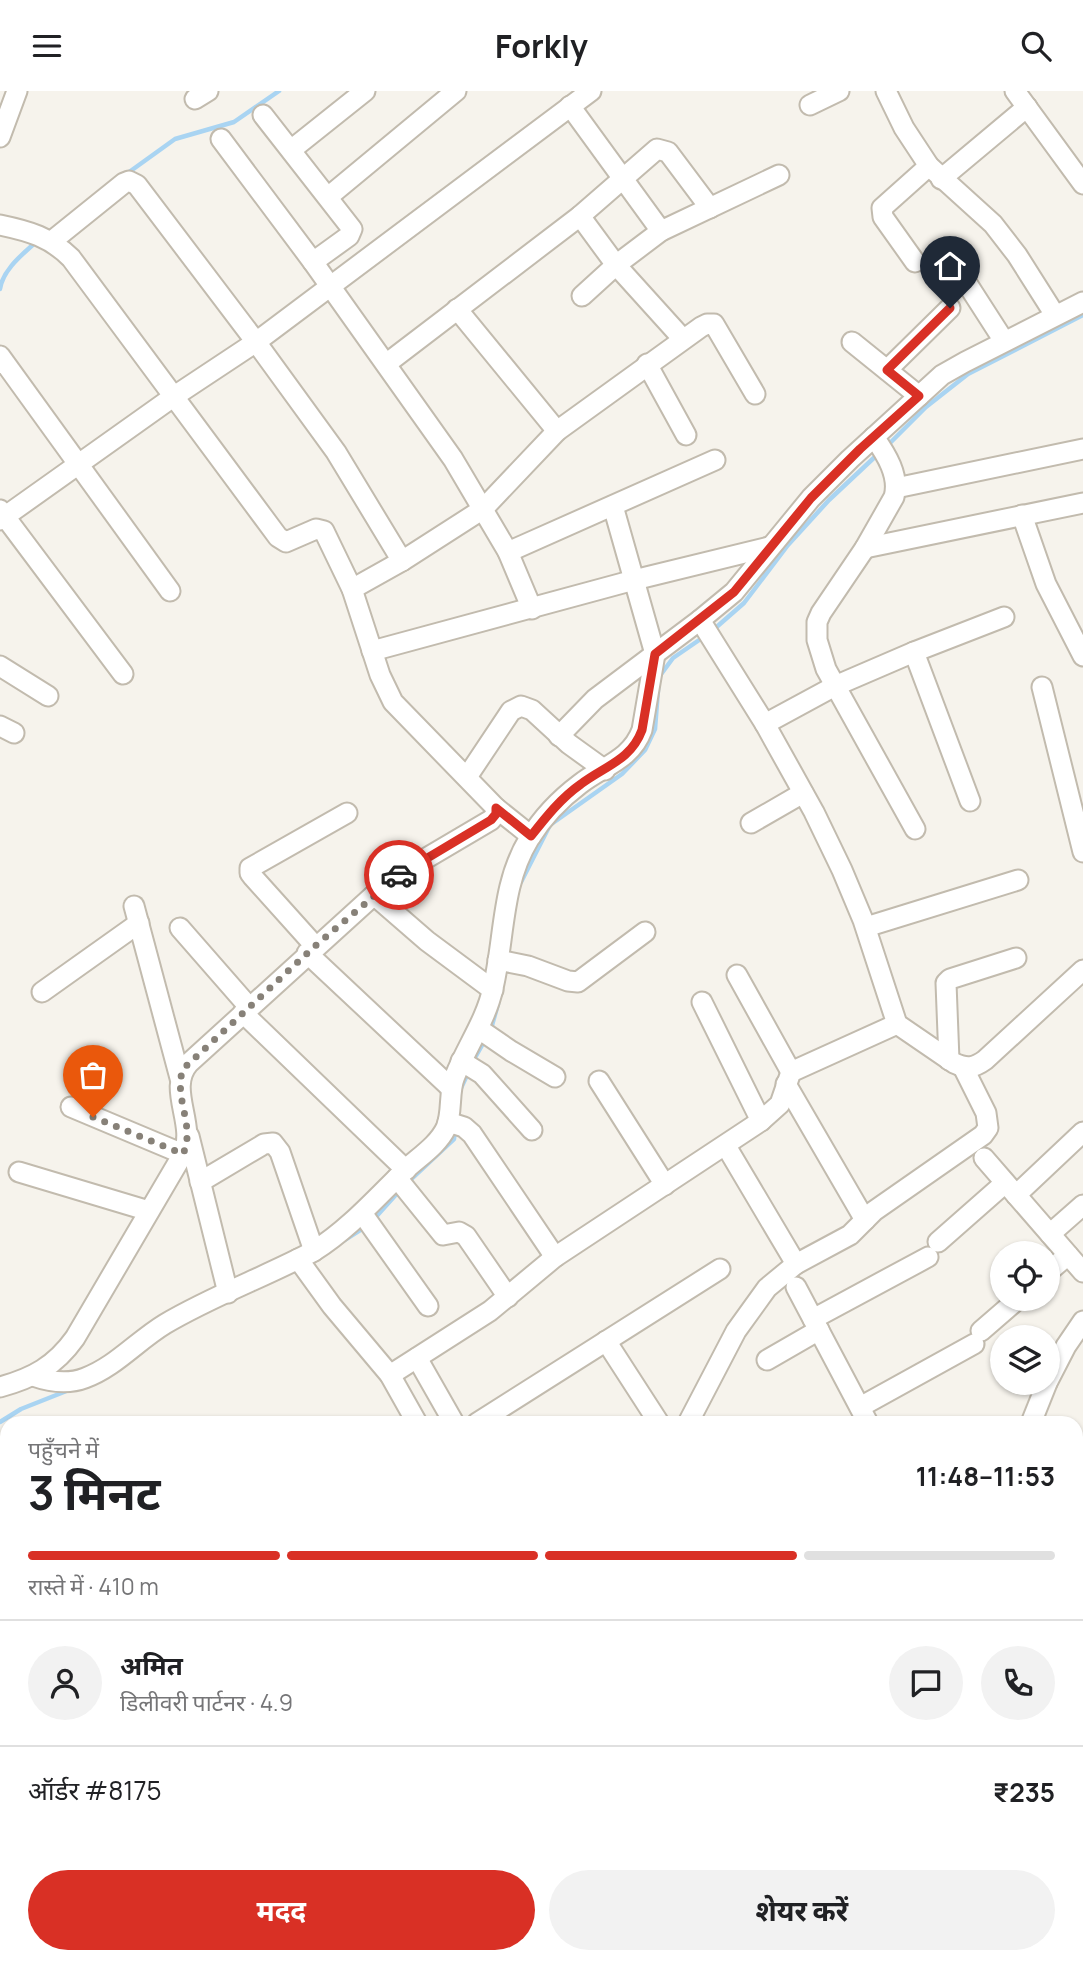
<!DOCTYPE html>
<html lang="hi">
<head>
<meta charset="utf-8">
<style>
  :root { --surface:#fff; --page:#f2f2f2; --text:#202124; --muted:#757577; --line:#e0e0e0; --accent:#d93025 }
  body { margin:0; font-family:Manrope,"Noto Sans Devanagari",sans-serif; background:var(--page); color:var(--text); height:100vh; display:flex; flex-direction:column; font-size:26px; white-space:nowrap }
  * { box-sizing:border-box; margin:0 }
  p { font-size:23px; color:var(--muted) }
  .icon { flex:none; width:38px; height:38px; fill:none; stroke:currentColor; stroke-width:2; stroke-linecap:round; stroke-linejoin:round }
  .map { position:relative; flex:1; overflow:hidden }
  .panel { position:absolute; left:0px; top:1325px; width:1083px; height:548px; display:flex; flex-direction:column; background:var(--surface); border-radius:21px 21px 0 0; box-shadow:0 2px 5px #0004 }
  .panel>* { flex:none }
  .buttons { position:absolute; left:990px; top:1150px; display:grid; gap:14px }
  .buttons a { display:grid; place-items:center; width:70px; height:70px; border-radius:50%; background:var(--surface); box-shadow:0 2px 5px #0004; font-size:35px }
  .pin { position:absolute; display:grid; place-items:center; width:60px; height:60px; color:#fff; margin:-72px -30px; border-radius:50% 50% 50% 0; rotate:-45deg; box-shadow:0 0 7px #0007 }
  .pin .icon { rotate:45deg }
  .courier { position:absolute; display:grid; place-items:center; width:70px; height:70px; margin:-35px; border:5px solid #d93025; border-radius:50%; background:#fff; color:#222; box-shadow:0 2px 9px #0007 }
  .summary em { font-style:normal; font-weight:700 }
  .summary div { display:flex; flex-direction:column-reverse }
  .summary { display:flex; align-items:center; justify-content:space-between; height:119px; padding:0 28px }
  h1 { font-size:46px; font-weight:700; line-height:52px }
  .bar { display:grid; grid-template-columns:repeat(4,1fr); gap:10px 7px; align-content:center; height:84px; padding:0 28px }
  .bar i { height:9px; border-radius:5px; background:var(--line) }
  .bar .active { background:var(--accent) }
  .bar p { grid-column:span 4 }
  .line { display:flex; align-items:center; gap:18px; padding:0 28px; border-top:2px solid var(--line) }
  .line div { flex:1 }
  .round { display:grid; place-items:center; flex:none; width:74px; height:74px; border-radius:37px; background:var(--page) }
  .button { display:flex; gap:14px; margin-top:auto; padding:14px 28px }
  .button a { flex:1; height:80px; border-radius:42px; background:var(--accent); color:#fff; font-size:28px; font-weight:700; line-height:80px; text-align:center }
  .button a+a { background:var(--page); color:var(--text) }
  header { display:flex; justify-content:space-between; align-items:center; height:91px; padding:0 28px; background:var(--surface); font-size:32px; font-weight:700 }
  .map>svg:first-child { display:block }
</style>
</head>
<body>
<header><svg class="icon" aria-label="menu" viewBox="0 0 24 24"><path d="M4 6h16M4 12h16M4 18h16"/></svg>Forkly<svg class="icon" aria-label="search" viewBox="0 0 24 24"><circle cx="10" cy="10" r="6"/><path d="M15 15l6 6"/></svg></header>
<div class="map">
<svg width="1083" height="1871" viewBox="0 0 1083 1871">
  <rect width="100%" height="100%" fill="#f6f3ec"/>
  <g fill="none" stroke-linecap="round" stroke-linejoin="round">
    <g stroke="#a9d4f2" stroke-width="4.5">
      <path d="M125,84L175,48L234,31L279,0"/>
      <path d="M0,198C3,178 23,163 37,150"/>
      <path d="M887,355L926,316L968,283L1083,224"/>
      <path d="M712,540L744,512L788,454L829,409L878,363"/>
      <path d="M521,791L550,734L622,683L645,659L655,638L659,586L673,567L705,545"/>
      <path d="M491,938L498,913"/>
      <path d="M472,972L485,949"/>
      <path d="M461,997L469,980"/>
      <path d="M407,1092L454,1048L455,1037"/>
      <path d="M374,1128L401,1098"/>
      <path d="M343,1150L365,1136"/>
      <path d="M0,1331L21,1318L69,1299"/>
    </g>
    <defs>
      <g id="minor">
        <path d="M886,0L904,37L929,75L993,133L1017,164L1055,224"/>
        <path d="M1015,0L1083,93"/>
        <path d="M195,8L208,0"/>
        <path d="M810,14L839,0"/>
        <path d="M570,15L661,140"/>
        <path d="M263,24L352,138L349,145L313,171"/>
        <path d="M0,46L17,0"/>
        <path d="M221,48L313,171L453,368L508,461L532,518"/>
        <path d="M291,59L365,0"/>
        <path d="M941,88L1027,16"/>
        <path d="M328,106L456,0"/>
        <path d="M580,125L616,174L682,247"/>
        <path d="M0,134C29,140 50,146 71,167L278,446L286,451L316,438L324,440L352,498L380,584L393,611L496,717V723L491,729L408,778L374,804L189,972C166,998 197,1033 183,1063L75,1247C55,1275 33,1287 0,1296"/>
        <path d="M52,150L124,92L129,90L137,94L256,251L336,361L402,470"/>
        <path d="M950,166L1004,250"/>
        <path d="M915,171L883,126L882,117L929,75"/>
        <path d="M582,205L616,174L661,140L779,84"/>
        <path d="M1083,211L965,271L942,284L850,368L811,407L734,501L700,529L765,633L814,721L842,779L863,829L897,933L954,972C967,978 974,977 985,969L1083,879"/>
        <path d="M457,218L557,340"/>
        <path d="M852,251L919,305"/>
        <path d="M0,265L170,500"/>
        <path d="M386,273L580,125L657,58L668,61L710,117"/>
        <path d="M647,273L686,344"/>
        <path d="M887,279L950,217"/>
        <path d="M874,346C886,363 900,385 894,406L865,457L821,522L817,531V549L826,578L915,738"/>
        <path d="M896,397L1083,358"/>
        <path d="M0,419L123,583"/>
        <path d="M1022,424L1046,493L1083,565"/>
        <path d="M0,429L173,306L256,251L591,0"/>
        <path d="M865,457L1083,412"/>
        <path d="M508,461L715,369"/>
        <path d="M352,498L402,470L483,418L557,340L701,236L707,233H714L755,303"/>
        <path d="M372,560L634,489L769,456"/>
        <path d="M914,561L970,710"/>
        <path d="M0,575L48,605"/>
        <path d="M1042,596L1083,761"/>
        <path d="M765,633L835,595L914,561L1004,526"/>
        <path d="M0,635L14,642"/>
        <path d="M559,645L595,608L700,529"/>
        <path d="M467,686L511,620L521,615L532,619L569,653L605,679"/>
        <path d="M496,717L531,745"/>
        <path d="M751,732L803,702"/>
        <path d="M374,804L427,850L493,899"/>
        <path d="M134,815L180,987"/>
        <path d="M866,836L1018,789"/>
        <path d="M180,837L249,916"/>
        <path d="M315,855L253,786L250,782V777L347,722"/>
        <path d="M307,862L451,997"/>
        <path d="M498,869L528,875L568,890L578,891L645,841"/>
        <path d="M737,884L791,981"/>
        <path d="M42,901L139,832"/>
        <path d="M702,911L761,1030"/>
        <path d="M243,922L406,1079"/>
        <path d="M479,938L511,960L555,986"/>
        <path d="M949,969L946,892L950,888L1016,867"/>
        <path d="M461,970L482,983L532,1039"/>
        <path d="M599,990L665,1094"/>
        <path d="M786,993L865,1129"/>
        <path d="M71,1016L183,1063"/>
        <path d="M448,1031L464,1036L472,1043L555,1166"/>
        <path d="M189,1045L228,1202"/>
        <path d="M726,1055L796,1173"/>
        <path d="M984,1067L1083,1181"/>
        <path d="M19,1081L149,1120"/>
        <path d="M397,1087L443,1144L459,1141L466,1145L508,1206"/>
        <path d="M200,1091L264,1053L273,1052L280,1061L314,1160"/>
        <path d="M1016,1104L1083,1041"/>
        <path d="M362,1122L428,1215"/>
        <path d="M1050,1143L1083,1114"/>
        <path d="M938,1151L1005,1092"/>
        <path d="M298,1168L332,1215L390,1284L417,1332"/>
        <path d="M1048,1181L1068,1164"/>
        <path d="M796,1196L868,1332"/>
        <path d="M813,1228L928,1166"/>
        <path d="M981,1240L1018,1208"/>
        <path d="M606,1250L659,1332"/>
        <path d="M417,1267L454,1332"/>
        <path d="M767,1269L819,1239"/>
        <path d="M390,1284L490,1220L555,1166L761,1030L780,1013L791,981L897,933"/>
        <path d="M33,1285C50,1291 67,1294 85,1287C115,1276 137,1250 165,1233C212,1205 265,1186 314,1160C349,1138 376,1107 405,1079C419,1066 438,1054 446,1037C453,1021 448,1001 455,985C467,955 486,929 493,897C505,846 501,794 529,748C542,727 560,708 580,693C603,675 631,669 642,639L655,563L613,415"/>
        <path d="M1048,1290L1066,1255L1083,1230"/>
        <path d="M860,1316L974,1253"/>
        <path d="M477,1332L720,1178"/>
        <path d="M688,1332L736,1240L767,1197L796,1173L850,1144L874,1120L983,1044L988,1037L986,1022L963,976"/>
        <path d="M1031,1332L1047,1292"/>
        <path d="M0,1420L7,1414"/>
        <path d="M1076,1425L1083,1419"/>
        <path d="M0,1514L7,1520"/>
        <path d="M0,1573L7,1584"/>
        <path d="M0,1700L7,1697"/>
        <path d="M695,1866V1871"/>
        <path d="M965,1866L969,1871"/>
      </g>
      <g id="major">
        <path d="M1076,1739H1083"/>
        <path d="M347,1871L369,1866"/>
      </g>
    </defs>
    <use href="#minor" stroke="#c2bbae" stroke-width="23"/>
    <use href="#major" stroke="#e6c16a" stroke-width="28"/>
    <use href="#minor" stroke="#fff" stroke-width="19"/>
    <use href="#major" stroke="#ffe39c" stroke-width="24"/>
  </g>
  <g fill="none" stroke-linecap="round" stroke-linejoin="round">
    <path stroke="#878178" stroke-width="7" stroke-dasharray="0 12.6" d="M93,1026L183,1063C196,1035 173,1007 183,978L315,855L399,784"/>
    <path stroke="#d93025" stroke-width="9" d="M399,784L491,729L496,723V717L531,745C546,726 561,707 581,693C605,675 631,669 642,639L655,563L734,501L811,407L860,358L919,305L887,279L950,217"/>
  </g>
</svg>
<div class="buttons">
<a><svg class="icon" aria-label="locate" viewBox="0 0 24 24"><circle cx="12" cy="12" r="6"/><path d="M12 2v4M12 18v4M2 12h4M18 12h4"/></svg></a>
<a><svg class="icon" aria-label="layers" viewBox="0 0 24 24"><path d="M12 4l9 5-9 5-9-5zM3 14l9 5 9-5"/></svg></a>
</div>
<div class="pin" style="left:93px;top:1026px;background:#ea580c"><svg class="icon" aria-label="bag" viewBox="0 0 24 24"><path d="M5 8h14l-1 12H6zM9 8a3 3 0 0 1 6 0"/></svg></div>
<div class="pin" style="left:950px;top:217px;background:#1f2937"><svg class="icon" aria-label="home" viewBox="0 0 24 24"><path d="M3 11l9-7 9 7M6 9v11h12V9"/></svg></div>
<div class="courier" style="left:399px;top:784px"><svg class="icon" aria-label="car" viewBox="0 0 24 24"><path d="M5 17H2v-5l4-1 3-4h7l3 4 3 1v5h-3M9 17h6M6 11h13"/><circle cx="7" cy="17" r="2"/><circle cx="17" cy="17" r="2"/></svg></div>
<section class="panel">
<div class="summary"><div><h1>3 मिनट</h1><p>पहुँचने में</p></div><em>11:48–11:53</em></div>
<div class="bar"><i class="active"></i><i class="active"></i><i class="active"></i><i></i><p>रास्ते में · 410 m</p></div>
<div class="line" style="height:126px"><a class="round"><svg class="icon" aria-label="person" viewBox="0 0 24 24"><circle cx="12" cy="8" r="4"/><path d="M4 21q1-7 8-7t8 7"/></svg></a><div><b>अमित</b><p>डिलीवरी पार्टनर · 4.9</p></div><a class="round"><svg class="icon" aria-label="chat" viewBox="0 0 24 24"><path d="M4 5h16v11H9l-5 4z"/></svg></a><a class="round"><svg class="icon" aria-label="phone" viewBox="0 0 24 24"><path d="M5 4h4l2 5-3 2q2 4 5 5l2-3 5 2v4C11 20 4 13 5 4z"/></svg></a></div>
<div class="line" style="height:91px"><div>ऑर्डर #8175</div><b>₹235</b></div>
<div class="button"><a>मदद</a><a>शेयर करें</a></div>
</section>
</div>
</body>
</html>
